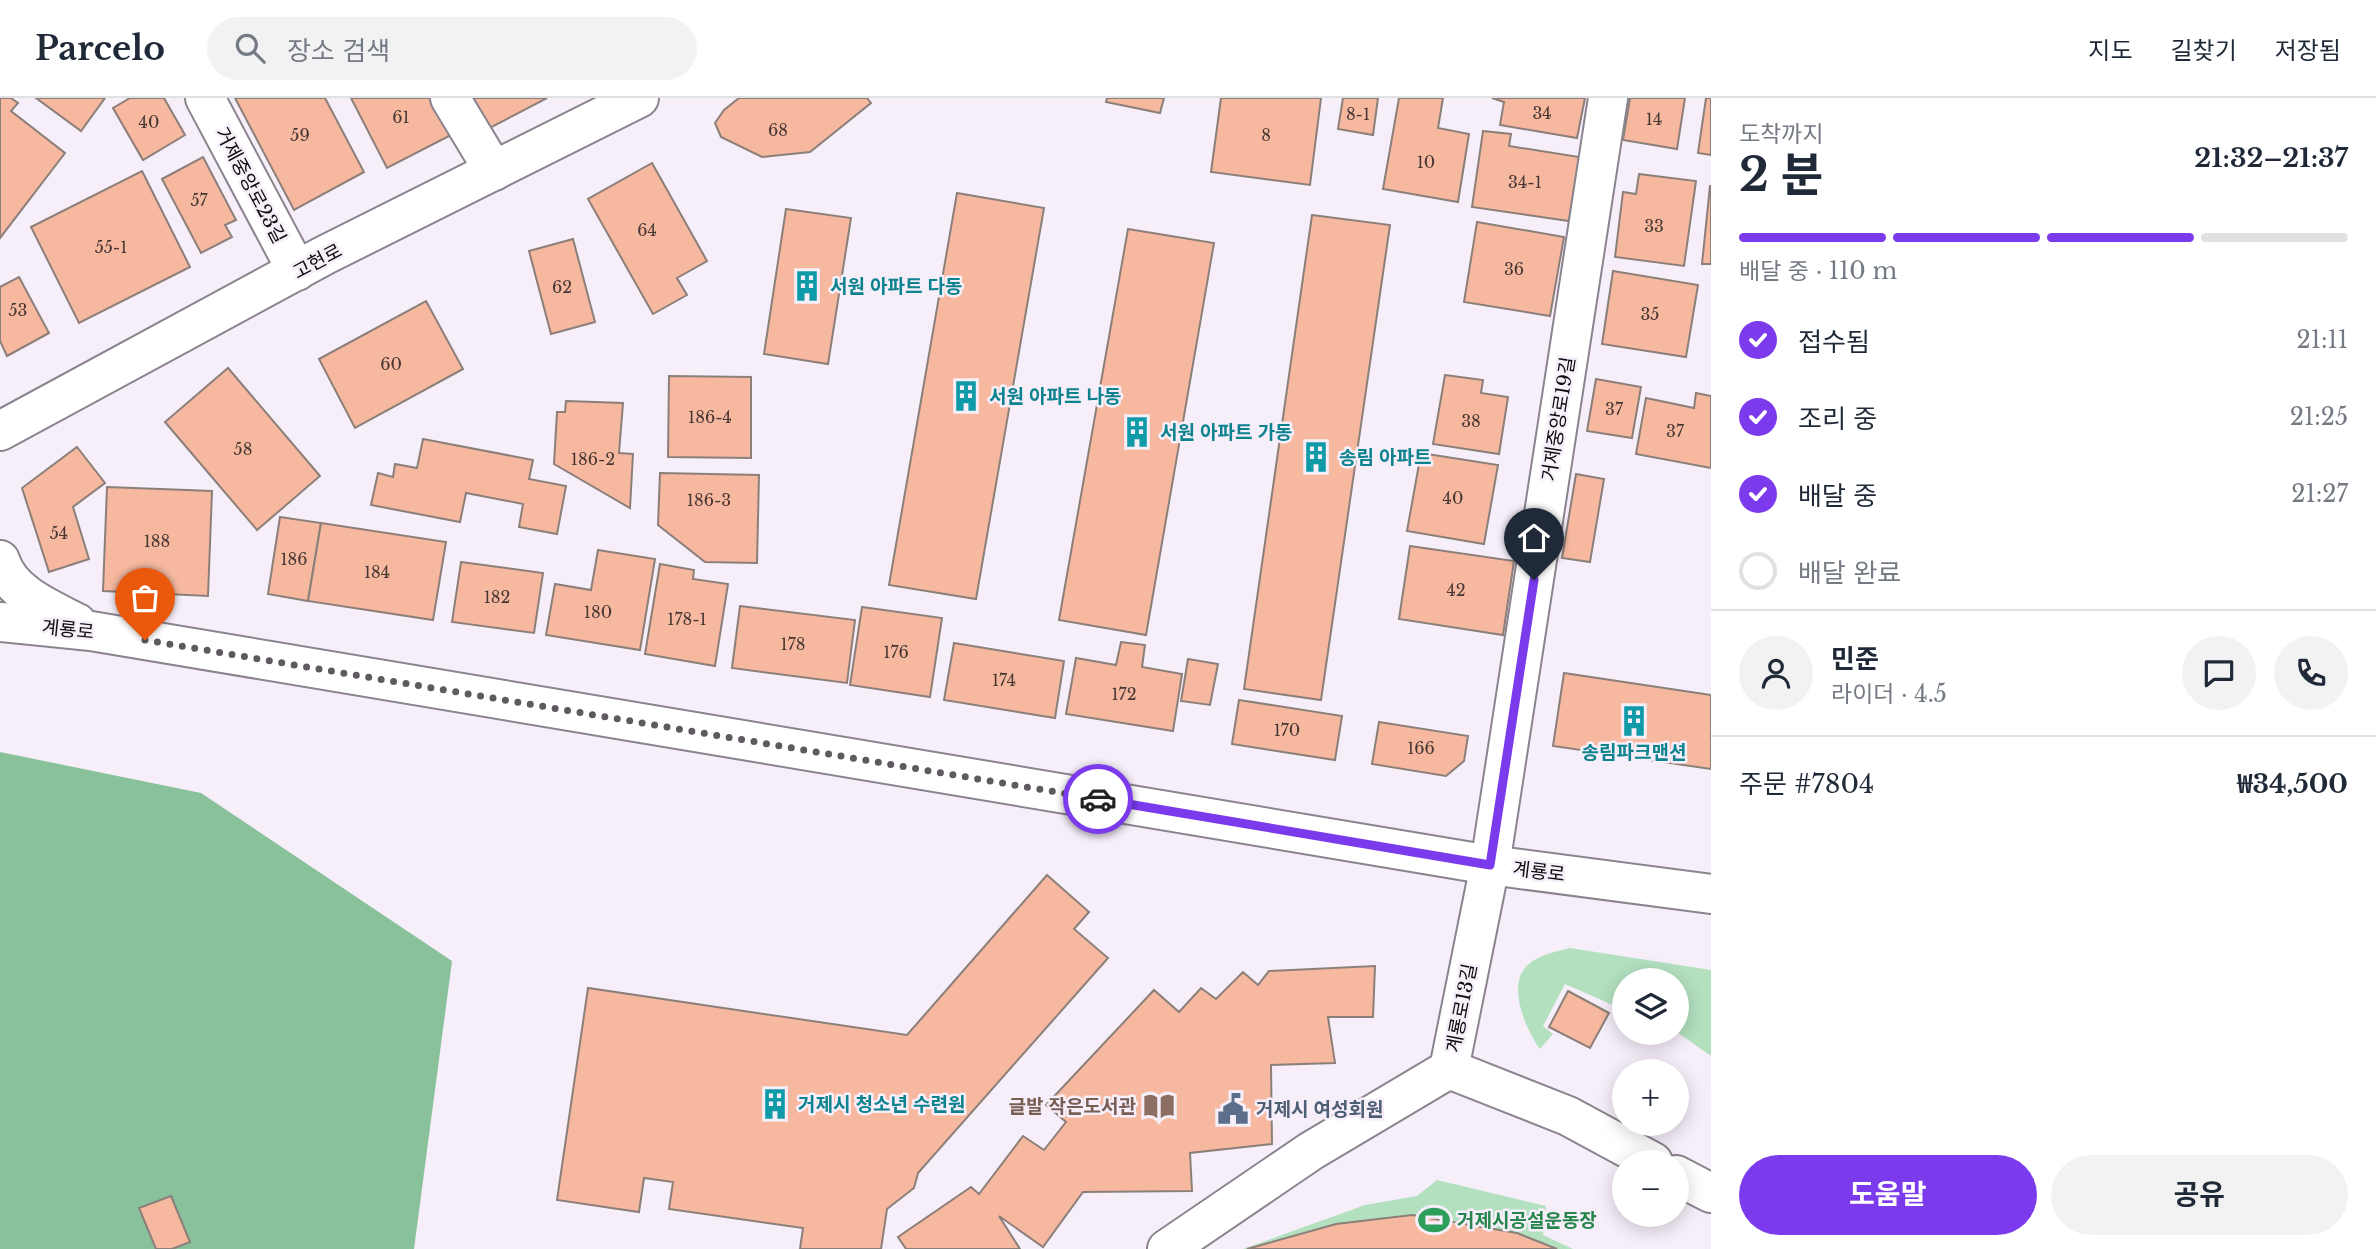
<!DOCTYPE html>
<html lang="ko">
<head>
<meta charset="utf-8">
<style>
  :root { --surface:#fff; --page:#f2f2f3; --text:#1f2937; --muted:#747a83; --line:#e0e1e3; --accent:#7c3aed }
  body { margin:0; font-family:"Libre Baskerville","Noto Sans KR",serif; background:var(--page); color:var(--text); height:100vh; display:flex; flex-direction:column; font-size:26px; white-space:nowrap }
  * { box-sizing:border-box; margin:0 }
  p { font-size:23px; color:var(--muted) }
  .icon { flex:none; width:38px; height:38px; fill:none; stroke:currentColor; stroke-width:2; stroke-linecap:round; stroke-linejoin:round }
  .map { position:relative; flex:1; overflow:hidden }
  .side { display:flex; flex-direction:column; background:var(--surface); width:665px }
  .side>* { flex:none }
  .fabs { position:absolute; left:1612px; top:870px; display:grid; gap:14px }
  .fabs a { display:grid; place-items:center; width:77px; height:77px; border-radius:50%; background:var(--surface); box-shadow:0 4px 18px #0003; font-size:35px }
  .pin { position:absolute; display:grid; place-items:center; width:60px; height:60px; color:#fff; margin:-72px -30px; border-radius:50% 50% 50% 0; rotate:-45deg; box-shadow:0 0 7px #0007 }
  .pin .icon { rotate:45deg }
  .courier { position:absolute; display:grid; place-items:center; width:70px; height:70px; margin:-35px; border:5px solid #7c3aed; border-radius:50%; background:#fff; color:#222; box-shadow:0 2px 9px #0007 }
  .overview em { font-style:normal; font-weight:700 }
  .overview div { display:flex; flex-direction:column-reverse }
  .overview { display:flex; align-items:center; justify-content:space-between; height:119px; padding:0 28px }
  h1 { font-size:46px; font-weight:700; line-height:52px }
  .bar { display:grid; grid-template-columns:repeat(4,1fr); gap:10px 7px; align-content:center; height:84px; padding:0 28px }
  .bar i { height:9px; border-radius:5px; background:var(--line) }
  .bar .active { background:var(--accent) }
  .bar p { grid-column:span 4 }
  .line { display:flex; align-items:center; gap:18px; padding:0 28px; border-top:2px solid var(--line) }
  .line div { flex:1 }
  .round { display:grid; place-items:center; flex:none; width:74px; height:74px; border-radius:37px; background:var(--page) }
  ol { padding:0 28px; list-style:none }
  li { display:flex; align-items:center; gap:21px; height:77px }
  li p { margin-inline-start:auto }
  li .icon { padding:7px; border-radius:50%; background:var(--accent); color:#fff; stroke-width:4 }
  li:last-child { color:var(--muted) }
  li i { width:38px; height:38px; border:4px solid var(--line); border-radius:50% }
  .button { display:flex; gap:14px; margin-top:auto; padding:14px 28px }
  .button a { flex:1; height:80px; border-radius:42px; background:var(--accent); color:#fff; font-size:28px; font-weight:700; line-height:80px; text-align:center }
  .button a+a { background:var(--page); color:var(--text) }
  header { display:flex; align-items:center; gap:42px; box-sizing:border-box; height:98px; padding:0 35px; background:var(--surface); border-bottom:2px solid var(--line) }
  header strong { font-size:33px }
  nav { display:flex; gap:38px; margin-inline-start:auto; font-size:24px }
  .search { width:490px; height:63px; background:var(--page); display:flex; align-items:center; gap:18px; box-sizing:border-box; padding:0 24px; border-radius:38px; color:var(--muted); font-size:26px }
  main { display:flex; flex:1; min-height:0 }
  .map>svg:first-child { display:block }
</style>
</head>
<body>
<header>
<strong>Parcelo</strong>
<div class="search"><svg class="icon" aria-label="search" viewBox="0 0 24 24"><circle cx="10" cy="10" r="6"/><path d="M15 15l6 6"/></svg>장소 검색</div>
<nav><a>지도</a><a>길찾기</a><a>저장됨</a></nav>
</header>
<main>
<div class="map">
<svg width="1711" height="1151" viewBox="0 0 1711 1151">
  <rect width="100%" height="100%" fill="#f6eef9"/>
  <g fill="#b3e1c0">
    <path d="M1570,850L1711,872V958L1677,934L1676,882H1624V912L1565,886L1543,928L1553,936L1540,951C1526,932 1505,885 1529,866C1541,856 1555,854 1570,850Z"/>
    <path d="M1437,1082L1546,1108L1543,1137L1573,1151H1243L1365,1107L1417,1098Z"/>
  </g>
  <path fill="#89c19b" d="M0,654L201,695L452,863L414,1151H0Z"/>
  <g fill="#f6b9a0" stroke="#8c7f7a" stroke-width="2">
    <path d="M0,0H11L18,5L11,13L65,55L0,140Z"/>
    <path d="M36,0H105L81,33Z"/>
    <path d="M130,0H164L185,37L143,62L113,10Z"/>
    <path d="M235,0H325L364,74L294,112Z"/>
    <path d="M351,0H433L451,37L387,70Z"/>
    <path d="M472,0H547L488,31Z"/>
    <path d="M739,0H867L871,5L810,54L762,59L721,39L715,25L724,12Z"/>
    <path d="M1107,0H1164L1160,15L1106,4Z"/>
    <path d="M1221,0H1321L1310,87L1211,74Z"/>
    <path d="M1343,0H1378L1373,37L1338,31Z"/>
    <path d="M1399,0H1443L1438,30L1469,36L1458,104L1383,91Z"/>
    <path d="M1492,0H1585L1577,40L1500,27L1504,4Z"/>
    <path d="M1630,0H1685L1677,51L1623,42Z"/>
    <path d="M1706,0H1711V57L1698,55Z"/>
    <path d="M1483,33L1511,36L1509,48L1579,59L1569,123L1472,109Z"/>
    <path d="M203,59L236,122L225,127L232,139L201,155L162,81Z"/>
    <path d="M652,65L707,163L677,180L687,197L653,216L588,101Z"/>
    <path d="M142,73L190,169L79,225L31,129Z"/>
    <path d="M1639,76L1696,83L1684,168L1615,159L1623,94L1636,96Z"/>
    <path d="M1710,88H1711V166H1702Z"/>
    <path d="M957,95L1044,110L976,501L889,487Z"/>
    <path d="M786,111L851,120L828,266L764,256Z"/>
    <path d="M1312,117L1390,127L1321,602L1244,591Z"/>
    <path d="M1477,124L1564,139L1550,218L1464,204Z"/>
    <path d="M1128,131L1214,145L1146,537L1059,522Z"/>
    <path d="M573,141L595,224L551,236L529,153Z"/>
    <path d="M1613,173L1698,187L1686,259L1602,246Z"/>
    <path d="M19,179L49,235L7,258L0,243V189Z"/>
    <path d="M426,203L463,271L355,330L319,261Z"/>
    <path d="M228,270L320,378L257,432L165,324Z"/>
    <path d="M1445,277L1483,282L1481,295L1508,299L1499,356L1433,346Z"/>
    <path d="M669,278L751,279V360L668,359Z"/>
    <path d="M1596,281L1641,289L1632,340L1587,333Z"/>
    <path d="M1696,295L1711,298V370L1636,356L1646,300L1694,310Z"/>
    <path d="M566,303L623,305L619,355L633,356L630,410L554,366L557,314H565Z"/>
    <path d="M423,341L533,362L529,381L566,388L557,436L519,429L523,406L466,395L460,424L371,407L378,375L393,379L395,366L417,370Z"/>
    <path d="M77,349L105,385L73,409L89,461L49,474L22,390Z"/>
    <path d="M1421,355L1498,367L1484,446L1407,433Z"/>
    <path d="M660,375L759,377L757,465L705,464L658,427Z"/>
    <path d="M1576,376L1604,381L1590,464L1562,460Z"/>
    <path d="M107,389L212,393L208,498L103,493Z"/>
    <path d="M280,419L321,425L308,503L268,496Z"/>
    <path d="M321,425L446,444L433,522L308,503Z"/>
    <path d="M1410,448L1514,463L1503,537L1399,521Z"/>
    <path d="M598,452L655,461L640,552L546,537L555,486L591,492Z"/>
    <path d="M461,464L543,475L534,535L452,524Z"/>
    <path d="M660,466L694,472L693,481L728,486L715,568L645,556Z"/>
    <path d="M740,508L855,522L847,585L732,570Z"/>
    <path d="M862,509L942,520L930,599L850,587Z"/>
    <path d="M1121,544L1145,547L1142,569L1182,576L1173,633L1066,616L1076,560L1116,567Z"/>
    <path d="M954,545L1064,563L1055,620L944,602Z"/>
    <path d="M1188,561L1218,566L1210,607L1181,603Z"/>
    <path d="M1564,575L1711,597V671L1553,648Z"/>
    <path d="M1239,602L1342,618L1335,662L1232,646Z"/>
    <path d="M1379,624L1468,638L1464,663L1446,678L1372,666Z"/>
    <path d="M1047,777L1089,814L1074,831L1108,860L918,1075L914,1090L887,1111L881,1151H800L803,1130L669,1111L673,1084L644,1080L639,1114L557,1102L588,890L907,937Z"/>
    <path d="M1375,868L1373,919H1328L1335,965L1271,967L1272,1046L1190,1055L1192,1093L1083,1094L1043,1149L999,1118L1020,1151H906L898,1139L971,1089L979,1096L1023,1038L1044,1052L1066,1024L1046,1007L1154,892L1179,914L1201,890L1216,901L1243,874L1258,887L1269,873Z"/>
    <path d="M1568,893L1609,915L1590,950L1549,929Z"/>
    <path d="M171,1098L190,1144L172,1151H156L139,1110Z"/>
    <path d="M1412,1117L1517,1135L1557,1151H1247L1336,1126Z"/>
  </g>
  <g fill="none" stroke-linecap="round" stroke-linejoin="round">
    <defs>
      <g id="street">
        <path d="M205,0L297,173"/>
        <path d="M450,0L494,73"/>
        <path d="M1449,971L1568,1018L1653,1064"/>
        <path d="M1676,1077L1711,1095"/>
        <path d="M1167,1151L1311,1053L1449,971L1490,767L1608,0"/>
      </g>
      <g id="secondary">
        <path d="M0,333L325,157L639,0"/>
        <path d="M0,462C10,495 48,510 77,525"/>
        <path d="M0,524L91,533L1490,767L1711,796"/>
      </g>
    </defs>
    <use href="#street" stroke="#8b848e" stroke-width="42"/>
    <use href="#secondary" stroke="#8b848e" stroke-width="42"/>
    <use href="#street" stroke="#fff" stroke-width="38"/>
    <use href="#secondary" stroke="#fff" stroke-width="38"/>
  </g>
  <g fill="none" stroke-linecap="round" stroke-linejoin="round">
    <path stroke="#5f5a60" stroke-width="7" stroke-dasharray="0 12.6" d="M145,542L1098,701"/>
    <path stroke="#7c3aed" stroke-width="9" d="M1098,701L1490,767L1534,482"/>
  </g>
  <defs>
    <symbol id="building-bare" viewBox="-9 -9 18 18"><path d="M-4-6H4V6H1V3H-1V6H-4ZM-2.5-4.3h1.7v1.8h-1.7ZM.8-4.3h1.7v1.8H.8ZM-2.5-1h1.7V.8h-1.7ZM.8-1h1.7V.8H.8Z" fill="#0f9aa8" stroke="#f6eef9" stroke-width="2.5" paint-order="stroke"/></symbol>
    <symbol id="library-bare" viewBox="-9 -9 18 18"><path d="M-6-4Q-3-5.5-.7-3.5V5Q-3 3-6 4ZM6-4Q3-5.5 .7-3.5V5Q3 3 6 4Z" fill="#8d6e63" stroke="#f6eef9" stroke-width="2.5" paint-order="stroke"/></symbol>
    <symbol id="civic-bare" viewBox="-9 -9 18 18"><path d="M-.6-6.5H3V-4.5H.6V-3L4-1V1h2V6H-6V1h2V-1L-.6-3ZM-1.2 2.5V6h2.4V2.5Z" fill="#5c6f8a" stroke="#f6eef9" stroke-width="2.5" paint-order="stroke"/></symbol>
    <symbol id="stadium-bare" viewBox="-9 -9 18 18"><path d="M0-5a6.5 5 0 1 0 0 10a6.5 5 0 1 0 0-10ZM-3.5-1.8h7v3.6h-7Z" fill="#2e9e5b" stroke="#f6eef9" stroke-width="2.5" paint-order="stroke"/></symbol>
  </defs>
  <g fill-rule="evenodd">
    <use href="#building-bare" x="785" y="166" width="44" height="44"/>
    <use href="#building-bare" x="944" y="276" width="44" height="44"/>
    <use href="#building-bare" x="1115" y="312" width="44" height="44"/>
    <use href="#building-bare" x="1294" y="337" width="44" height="44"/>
    <use href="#building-bare" x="1612" y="601" width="44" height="44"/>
    <use href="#building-bare" x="753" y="984" width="44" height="44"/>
    <use href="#library-bare" x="1137" y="986" width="44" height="44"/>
    <use href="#civic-bare" x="1211" y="989" width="44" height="44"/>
    <use href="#stadium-bare" x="1412" y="1100" width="44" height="44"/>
  </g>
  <g text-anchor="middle" stroke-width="5" stroke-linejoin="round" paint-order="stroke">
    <g font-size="16" fill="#473632">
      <text x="1542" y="21">34</text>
      <text x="1358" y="22">8-1</text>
      <text x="401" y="25">61</text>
      <text x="1654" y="27">14</text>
      <text x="149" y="30">40</text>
      <text x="778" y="38">68</text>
      <text x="300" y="43">59</text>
      <text x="1266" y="43">8</text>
      <text x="1426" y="70">10</text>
      <text x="1525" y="90">34-1</text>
      <text x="199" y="108">57</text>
      <text x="1654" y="134">33</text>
      <text x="647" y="138">64</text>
      <text x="111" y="155">55-1</text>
      <text x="1514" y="177">36</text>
      <text x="562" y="195">62</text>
      <text x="18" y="218">53</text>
      <text x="1650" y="222">35</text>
      <text x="391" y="272">60</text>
      <text x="1614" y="317">37</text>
      <text x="710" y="325">186-4</text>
      <text x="1471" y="329">38</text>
      <text x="1675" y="339">37</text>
      <text x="243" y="357">58</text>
      <text x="593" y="367">186-2</text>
      <text x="1453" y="406">40</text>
      <text x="709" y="408">186-3</text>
      <text x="59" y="441">54</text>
      <text x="157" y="449">188</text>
      <text x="294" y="467">186</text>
      <text x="377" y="480">184</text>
      <text x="1456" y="498">42</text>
      <text x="497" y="505">182</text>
      <text x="598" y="520">180</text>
      <text x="687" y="527">178-1</text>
      <text x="793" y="552">178</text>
      <text x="896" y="560">176</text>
      <text x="1004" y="588">174</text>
      <text x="1124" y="602">172</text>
      <text x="1287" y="638">170</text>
      <text x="1421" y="656">166</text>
    </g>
    <g font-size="19" fill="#0d0b0e" stroke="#f6eef9">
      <text transform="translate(251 87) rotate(62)" y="7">거제중앙로23길</text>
      <text transform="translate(317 163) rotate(-28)" y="7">고현로</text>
      <text transform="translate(1558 321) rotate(-81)" y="7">거제중앙로19길</text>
      <text transform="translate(68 531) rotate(6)" y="7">계룡로</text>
      <text transform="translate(1539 773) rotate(7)" y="7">계룡로</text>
      <text transform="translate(1461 910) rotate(-79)" y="7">계룡로13길</text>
    </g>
    <g font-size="19" font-weight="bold" fill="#0d838f" stroke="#f6eef9" text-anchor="start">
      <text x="830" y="195">서원 아파트 다동</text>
      <text x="989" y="305">서원 아파트 나동</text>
      <text x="1160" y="341">서원 아파트 가동</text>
      <text x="1339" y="366">송림 아파트</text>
      <text x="1634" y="661" text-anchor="middle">송림파크맨션</text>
      <text x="798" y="1013">거제시 청소년 수련원</text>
    </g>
    <g font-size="19" font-weight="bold" fill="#785e54" stroke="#f6eef9" text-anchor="end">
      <text x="1136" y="1015">글발 작은도서관</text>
    </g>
    <g font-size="19" font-weight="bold" fill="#4e5e75" stroke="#f6eef9" text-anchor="start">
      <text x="1256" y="1018">거제시 여성회원</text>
    </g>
    <g font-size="19" font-weight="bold" fill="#27864d" stroke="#f6eef9" text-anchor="start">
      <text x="1457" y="1129">거제시공설운동장</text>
    </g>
  </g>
</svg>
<div class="fabs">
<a><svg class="icon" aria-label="layers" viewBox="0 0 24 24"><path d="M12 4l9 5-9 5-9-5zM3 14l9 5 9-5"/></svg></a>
<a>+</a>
<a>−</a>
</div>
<div class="pin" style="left:145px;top:542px;background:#ea580c"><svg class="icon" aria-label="bag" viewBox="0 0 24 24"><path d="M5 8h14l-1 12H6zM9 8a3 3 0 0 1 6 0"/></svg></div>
<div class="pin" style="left:1534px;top:482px;background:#1f2937"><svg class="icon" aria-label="home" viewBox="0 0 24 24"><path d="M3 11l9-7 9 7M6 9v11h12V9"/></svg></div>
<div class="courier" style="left:1098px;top:701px"><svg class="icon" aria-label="car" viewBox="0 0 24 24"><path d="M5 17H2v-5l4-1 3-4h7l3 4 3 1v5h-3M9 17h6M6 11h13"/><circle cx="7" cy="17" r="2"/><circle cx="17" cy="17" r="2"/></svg></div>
</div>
<section class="side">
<div class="overview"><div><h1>2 분</h1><p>도착까지</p></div><em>21:32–21:37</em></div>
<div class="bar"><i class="active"></i><i class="active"></i><i class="active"></i><i></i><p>배달 중 · 110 m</p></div>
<ol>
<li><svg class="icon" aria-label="check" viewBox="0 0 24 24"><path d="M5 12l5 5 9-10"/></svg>접수됨<p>21:11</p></li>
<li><svg class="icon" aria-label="check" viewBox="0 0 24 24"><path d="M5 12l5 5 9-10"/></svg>조리 중<p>21:25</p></li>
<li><svg class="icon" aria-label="check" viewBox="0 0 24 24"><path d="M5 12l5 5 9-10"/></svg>배달 중<p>21:27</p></li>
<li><i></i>배달 완료</li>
</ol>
<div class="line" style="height:126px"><a class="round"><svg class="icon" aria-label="person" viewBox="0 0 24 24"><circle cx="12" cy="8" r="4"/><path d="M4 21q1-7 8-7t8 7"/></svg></a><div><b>민준</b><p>라이더 · 4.5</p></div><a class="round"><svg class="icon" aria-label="chat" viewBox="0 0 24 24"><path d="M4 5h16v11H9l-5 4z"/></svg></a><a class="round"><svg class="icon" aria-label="phone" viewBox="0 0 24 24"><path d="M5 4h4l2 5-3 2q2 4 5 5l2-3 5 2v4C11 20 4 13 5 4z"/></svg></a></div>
<div class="line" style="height:91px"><div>주문 #7804</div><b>₩34,500</b></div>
<div class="button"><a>도움말</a><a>공유</a></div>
</section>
</main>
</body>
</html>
